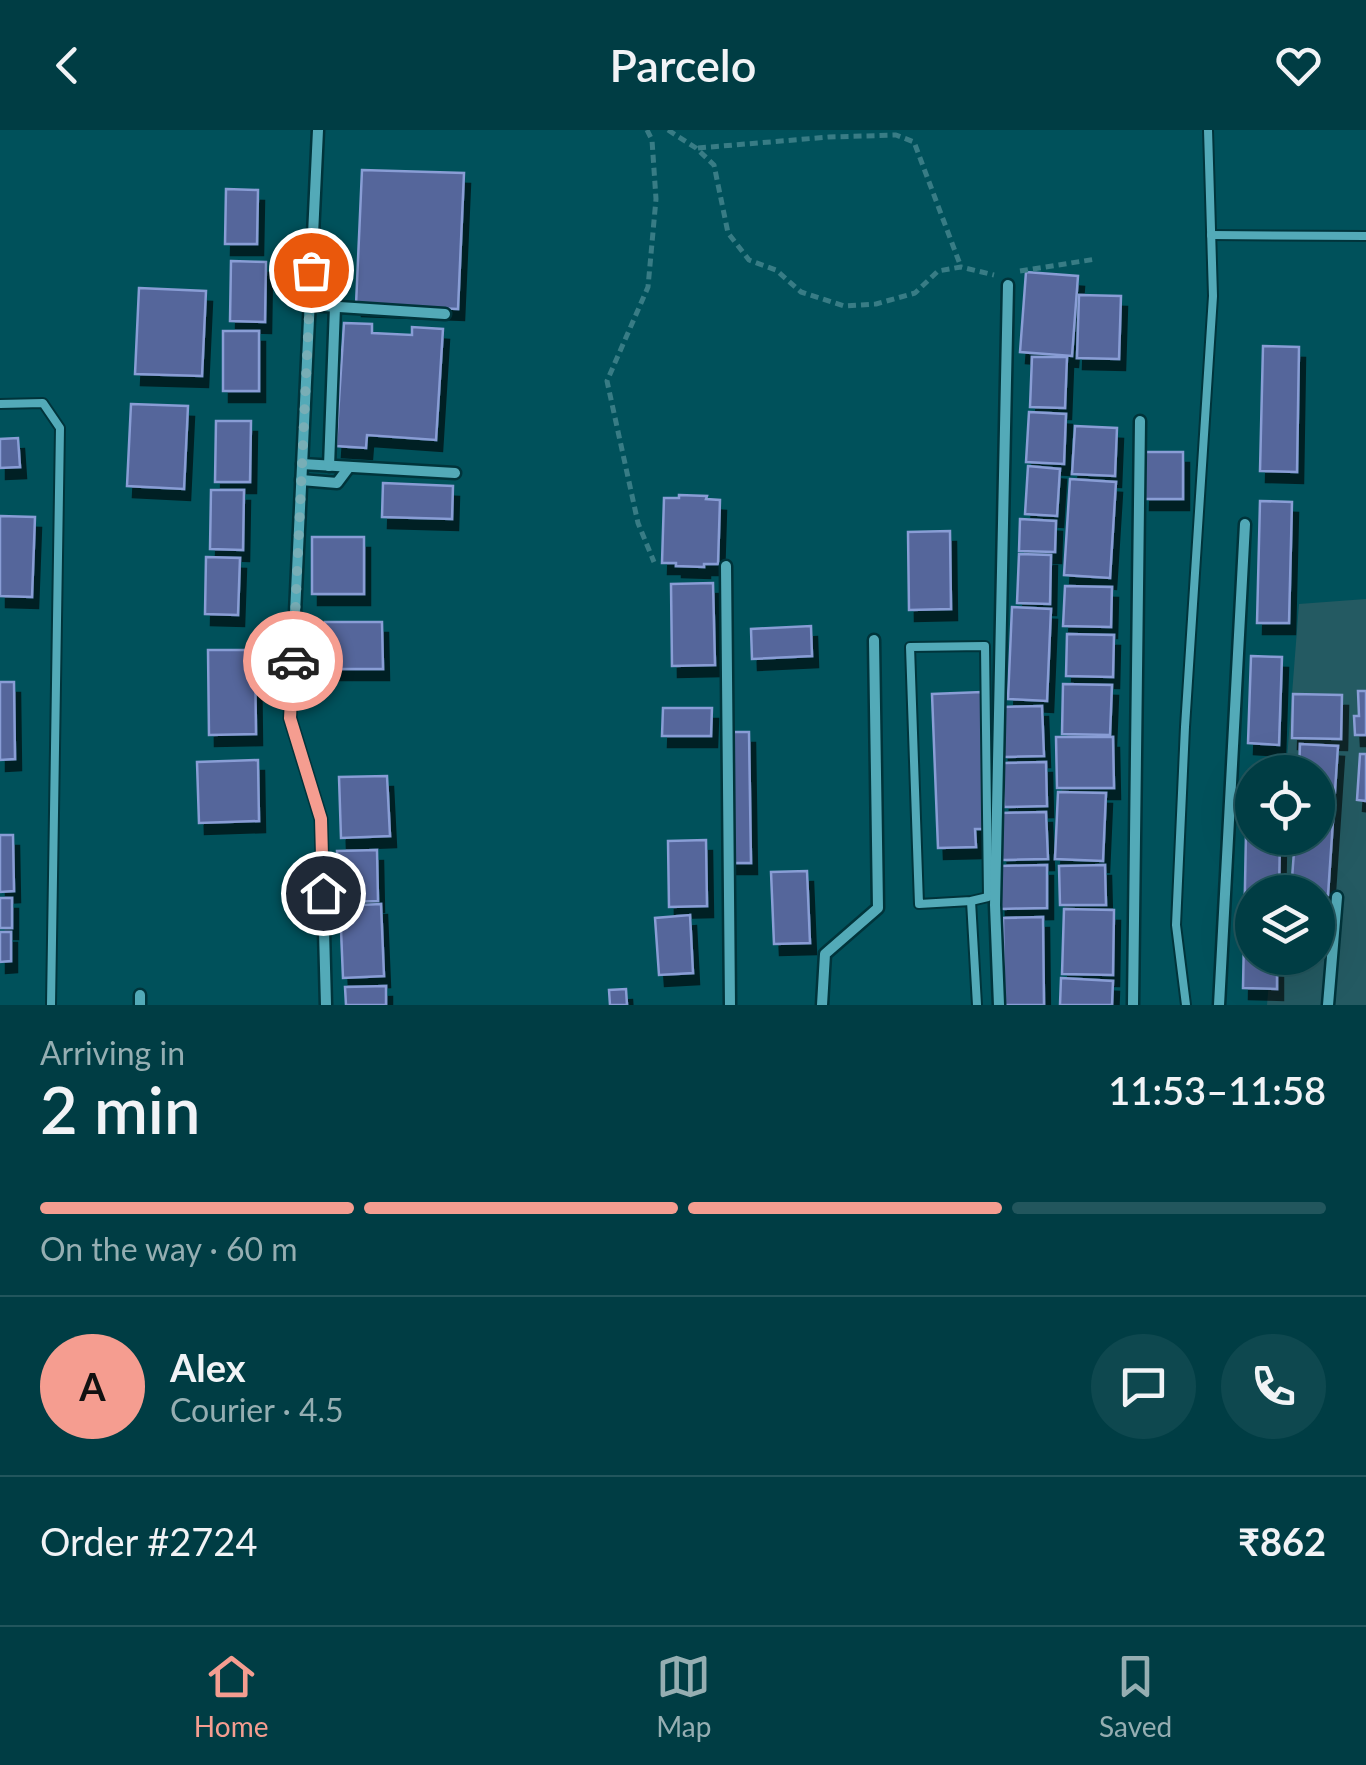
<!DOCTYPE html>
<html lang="en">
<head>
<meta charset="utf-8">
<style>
  :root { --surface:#003d44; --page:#0e484f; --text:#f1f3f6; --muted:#95aeb2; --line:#22565d; --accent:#f59d90 }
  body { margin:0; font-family:Lato,sans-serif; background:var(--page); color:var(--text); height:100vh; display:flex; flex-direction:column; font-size:38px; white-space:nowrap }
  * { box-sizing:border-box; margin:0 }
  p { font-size:32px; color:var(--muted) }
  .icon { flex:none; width:55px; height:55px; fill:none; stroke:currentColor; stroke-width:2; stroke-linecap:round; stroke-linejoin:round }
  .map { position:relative; height:875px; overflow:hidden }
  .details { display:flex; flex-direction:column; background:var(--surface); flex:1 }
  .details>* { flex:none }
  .fabs { position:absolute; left:1235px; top:625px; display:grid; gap:20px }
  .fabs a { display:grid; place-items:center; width:100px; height:100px; border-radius:50%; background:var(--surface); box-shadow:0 10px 40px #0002,0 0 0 2px var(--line); font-size:50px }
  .pin { position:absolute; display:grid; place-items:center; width:85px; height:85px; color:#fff; margin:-42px; border:5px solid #fff; border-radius:50%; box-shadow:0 2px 10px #0007 }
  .courier { position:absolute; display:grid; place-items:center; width:100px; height:100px; margin:-50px; border:8px solid #f59d90; border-radius:50%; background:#fff; color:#222; box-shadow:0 2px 12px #0007 }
  .overview em { font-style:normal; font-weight:600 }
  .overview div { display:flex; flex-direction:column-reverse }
  .overview { display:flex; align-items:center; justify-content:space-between; height:170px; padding:0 40px }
  h1 { font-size:65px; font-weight:600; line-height:75px }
  .bar { display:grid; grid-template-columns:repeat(4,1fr); gap:15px 10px; align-content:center; height:120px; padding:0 40px }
  .bar i { height:12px; border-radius:8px; background:var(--line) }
  .bar .current { background:var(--accent) }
  .bar p { grid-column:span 4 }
  .line { display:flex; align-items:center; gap:25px; padding:0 40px; border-top:2px solid var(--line) }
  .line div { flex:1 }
  .round { display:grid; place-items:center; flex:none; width:105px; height:105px; border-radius:52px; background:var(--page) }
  header { display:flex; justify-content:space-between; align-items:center; height:130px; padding:0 40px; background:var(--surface); font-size:45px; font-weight:600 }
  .tab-bar { display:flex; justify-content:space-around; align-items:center; height:140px; border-top:2px solid var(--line); background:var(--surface); font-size:28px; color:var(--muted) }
  .tab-bar a { display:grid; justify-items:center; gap:5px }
  .tab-bar .current { color:var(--accent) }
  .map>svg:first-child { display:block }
</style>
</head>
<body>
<header><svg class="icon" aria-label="back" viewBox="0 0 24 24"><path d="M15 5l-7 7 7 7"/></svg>Parcelo<svg class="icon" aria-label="heart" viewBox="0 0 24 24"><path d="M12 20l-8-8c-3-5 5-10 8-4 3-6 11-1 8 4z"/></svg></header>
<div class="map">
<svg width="1366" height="875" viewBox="0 0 1366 875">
  <defs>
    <filter id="shadow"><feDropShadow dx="6" dy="11" stdDeviation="0" flood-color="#0009"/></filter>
  </defs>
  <rect width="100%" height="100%" fill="#00515b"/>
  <path fill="#245a62" d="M1366,469V875H1267L1271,828H1318V762H1276L1280,708H1318V642H1286L1299,474Z"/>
  <g fill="#54669b" stroke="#899dd5" stroke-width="2.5" filter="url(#shadow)">
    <path d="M362,40L464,43L458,179L356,175Z"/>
    <path d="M226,59L258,60L257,114H225Z"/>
    <path d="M231,131L266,132L265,192L230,191Z"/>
    <path d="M1026,142L1078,146L1072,226L1020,222Z"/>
    <path d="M139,158L206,161L202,246L135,244Z"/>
    <path d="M1079,165L1121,166L1119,229L1077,228Z"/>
    <path d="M344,193L372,194V203L412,205V197L443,199L436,310L367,305L366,318L336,316Z"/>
    <rect x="223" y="201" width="36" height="60"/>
    <path d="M1263,216L1299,217L1297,342L1260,341Z"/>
    <path d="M1032,227H1067L1065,278L1030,277Z"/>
    <path d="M131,274L188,276L184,359L127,356Z"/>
    <path d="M1029,282L1066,284L1064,334L1026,332Z"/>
    <path d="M216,291H251L250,352H215Z"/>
    <path d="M1075,296L1117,298L1115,346L1072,344Z"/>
    <path d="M18,308L20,337L0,338V309Z"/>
    <path d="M1145,322H1183V369H1144Z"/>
    <path d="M1028,336L1060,339L1057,386L1025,384Z"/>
    <path d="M1070,349L1116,352L1110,448L1064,445Z"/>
    <path d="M383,353L453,356L452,389L382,387Z"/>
    <path d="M211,360H244L243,420L210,419Z"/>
    <path d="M679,365L707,366L706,369L720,370L718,434H704V437L676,436V433H662L664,368H679Z"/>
    <path d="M1260,371L1292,372L1289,493H1257Z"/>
    <path d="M0,386L35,387L32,467L0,466Z"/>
    <path d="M1020,389L1056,391L1055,422L1019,421Z"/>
    <path d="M950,401L951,479L909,480L908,402Z"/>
    <rect x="312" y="407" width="52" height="57"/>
    <path d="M1019,424L1051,425L1050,474L1017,473Z"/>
    <path d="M206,427L240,428L238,485L205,484Z"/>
    <path d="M713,453L715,535L672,536L671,454Z"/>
    <path d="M1065,456L1112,457L1111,497L1063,496Z"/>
    <path d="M1012,477L1051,479L1047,571L1008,569Z"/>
    <path d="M325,492H382L383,539H326Z"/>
    <path d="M811,496L812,526L752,529L751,499Z"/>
    <path d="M1067,504L1114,505L1113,547L1066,546Z"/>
    <path d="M208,520H255L256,604L209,605Z"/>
    <path d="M1251,526L1282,527L1279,615L1248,613Z"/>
    <path d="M0,552H14L15,629L0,630Z"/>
    <path d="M1063,554L1112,555L1110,605L1062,604Z"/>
    <path d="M1358,561H1366V605H1355L1354,586H1359Z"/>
    <path d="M982,562L984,699H975L976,717L938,718L932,564Z"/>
    <path d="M1293,564L1342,565L1341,609L1292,608Z"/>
    <path d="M1042,576L1044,626L1003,627L1002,577Z"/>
    <path d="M663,578H712L711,606H662Z"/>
    <path d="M724,602H749L751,733H727Z"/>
    <path d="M1056,607H1113L1114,658H1057Z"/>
    <path d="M1300,614L1338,616L1328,765L1318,764V762H1291L1295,708H1318V642H1299Z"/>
    <path d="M1360,624H1366V671L1357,670Z"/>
    <path d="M258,630L259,691L199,693L197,632Z"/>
    <path d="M1046,632L1047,676L1004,677L1003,633Z"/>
    <path d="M387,646L390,706L341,708L339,647Z"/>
    <path d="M1058,662L1106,663L1103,731L1055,729Z"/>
    <path d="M1046,682L1048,729L1002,730L1000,683Z"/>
    <path d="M1246,703H1252V708H1280L1279,762H1252V828H1277V859L1243,858Z"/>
    <path d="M0,705H13L14,761L0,762Z"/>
    <path d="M706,710L707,776L669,777L668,711Z"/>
    <path d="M377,720L378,771L339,772L337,721Z"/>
    <path d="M1047,735V778L1000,779L999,736Z"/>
    <path d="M1105,735L1106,775H1060L1059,736Z"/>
    <path d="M807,741L810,813L774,814L771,742Z"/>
    <rect x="0" y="768" width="12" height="30"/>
    <path d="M381,774L384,846L343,848L340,776Z"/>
    <path d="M1064,779L1114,780L1113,845L1062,844Z"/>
    <path d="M690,785L693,843L659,845L655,788Z"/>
    <path d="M1043,787L1044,875H1004L1003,788Z"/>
    <path d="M0,802H11V831L0,832Z"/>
    <path d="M1061,848L1113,851L1112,875H1060Z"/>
    <path d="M386,856V875H346L345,857Z"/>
    <path d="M626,859L627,875H610L609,860Z"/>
  </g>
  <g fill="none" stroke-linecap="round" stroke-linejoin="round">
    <defs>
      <g id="service">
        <path d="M1211,105L1366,106"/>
        <path d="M0,274L43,273L60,298L51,875"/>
        <path d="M971,771L988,767L985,516L910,517L919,774L971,771L977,875"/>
        <path d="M1186,875L1176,795L1185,597L1213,166L1208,0"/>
      </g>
      <g id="minor">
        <path d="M318,0L290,588L321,689L326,875"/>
        <path d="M309,175L445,184"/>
        <path d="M302,334L455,343"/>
        <path d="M329,336L335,177"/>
        <path d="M301,350L337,353L349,337"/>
        <path d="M726,436L730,875"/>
        <path d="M140,865V875"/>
        <path d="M822,875L825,824L878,778L874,510"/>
        <path d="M999,875L995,775L1008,155"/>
        <path d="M1133,875L1140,291"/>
        <path d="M1219,875L1245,394"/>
        <path d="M1328,875L1337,767"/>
      </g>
    </defs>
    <use href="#service" stroke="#00343b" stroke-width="12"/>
    <use href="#minor" stroke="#00343b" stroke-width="15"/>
    <g stroke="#387c85" stroke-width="5" stroke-dasharray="8 5" stroke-linecap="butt">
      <path d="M647,0L652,10L656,69L648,157L607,251L638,393L654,432"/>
      <path d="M668,0L696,18L714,35L728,103L749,130L776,140L801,162L844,176L876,174L915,163L938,141L961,137L994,145"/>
      <path d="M698,18L829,7L896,5L914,12L961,137"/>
      <path d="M1020,141L1096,129"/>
    </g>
    <use href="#service" stroke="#53aab8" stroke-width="8"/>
    <use href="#minor" stroke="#53aab8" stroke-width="10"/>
  </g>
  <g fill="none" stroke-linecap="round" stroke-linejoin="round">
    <path stroke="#78aeb6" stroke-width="10" stroke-dasharray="0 18" d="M293,531L311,140"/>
    <path stroke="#f59d90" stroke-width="12" d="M293,531L290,588L321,689L323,763"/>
  </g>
</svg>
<div class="fabs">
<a><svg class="icon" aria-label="locate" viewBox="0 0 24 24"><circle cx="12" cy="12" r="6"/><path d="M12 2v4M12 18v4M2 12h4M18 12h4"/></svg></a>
<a><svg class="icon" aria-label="layers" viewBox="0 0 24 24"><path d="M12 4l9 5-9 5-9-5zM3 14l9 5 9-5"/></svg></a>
</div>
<div class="pin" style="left:311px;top:140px;background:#ea580c"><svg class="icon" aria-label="bag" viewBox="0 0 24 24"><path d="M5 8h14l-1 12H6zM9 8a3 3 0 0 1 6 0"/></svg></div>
<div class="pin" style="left:323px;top:763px;background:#1f2937"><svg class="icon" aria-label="home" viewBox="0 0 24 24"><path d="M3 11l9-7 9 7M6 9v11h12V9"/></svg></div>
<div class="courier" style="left:293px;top:531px"><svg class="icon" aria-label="car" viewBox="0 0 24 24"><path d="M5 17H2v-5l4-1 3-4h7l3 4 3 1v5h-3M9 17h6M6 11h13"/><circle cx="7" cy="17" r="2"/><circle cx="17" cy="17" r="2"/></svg></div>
</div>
<section class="details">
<div class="overview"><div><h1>2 min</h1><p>Arriving in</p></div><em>11:53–11:58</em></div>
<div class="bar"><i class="current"></i><i class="current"></i><i class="current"></i><i></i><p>On the way · 60 m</p></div>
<div class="line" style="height:180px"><b class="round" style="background:var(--accent);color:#111">A</b><div><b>Alex</b><p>Courier · 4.5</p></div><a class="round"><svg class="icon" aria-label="chat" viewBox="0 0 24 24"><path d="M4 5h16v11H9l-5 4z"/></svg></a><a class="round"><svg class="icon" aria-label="phone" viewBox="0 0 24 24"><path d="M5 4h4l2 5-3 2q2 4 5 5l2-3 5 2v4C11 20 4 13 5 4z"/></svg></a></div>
<div class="line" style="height:130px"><div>Order #2724</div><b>₹862</b></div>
</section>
<nav class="tab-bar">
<a class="current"><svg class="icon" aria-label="home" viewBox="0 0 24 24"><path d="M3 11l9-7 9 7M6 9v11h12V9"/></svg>Home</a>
<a><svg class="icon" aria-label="map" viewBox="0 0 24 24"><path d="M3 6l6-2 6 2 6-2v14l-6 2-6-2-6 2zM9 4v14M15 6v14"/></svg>Map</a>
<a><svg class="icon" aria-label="saved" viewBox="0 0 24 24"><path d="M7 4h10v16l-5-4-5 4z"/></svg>Saved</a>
</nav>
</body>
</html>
